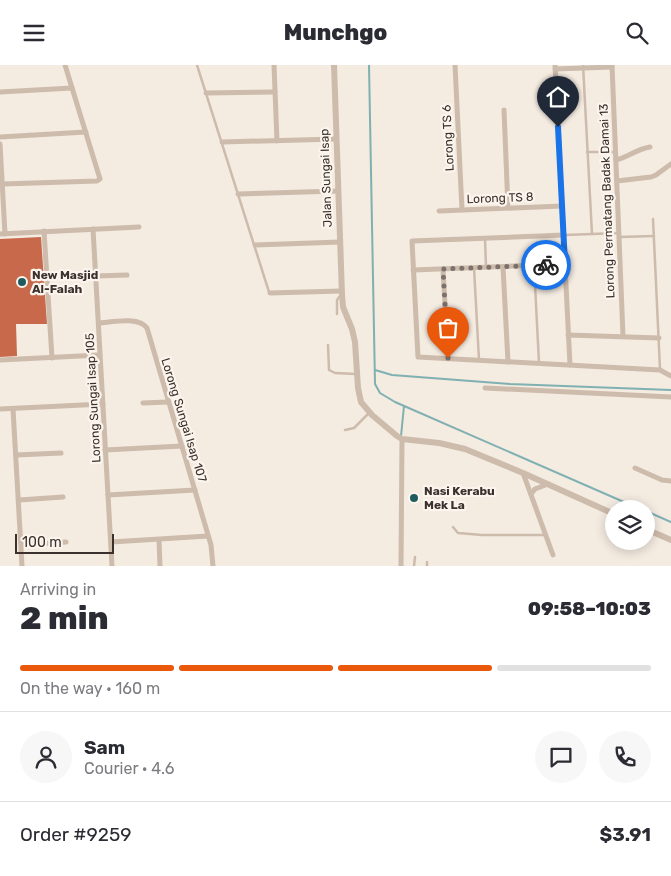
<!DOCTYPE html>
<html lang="en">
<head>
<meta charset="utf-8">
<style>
  :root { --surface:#fff; --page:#f7f7f7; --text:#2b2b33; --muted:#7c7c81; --line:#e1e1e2; --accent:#ea580c }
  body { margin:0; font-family:Rubik,sans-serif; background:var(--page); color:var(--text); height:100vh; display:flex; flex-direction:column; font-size:19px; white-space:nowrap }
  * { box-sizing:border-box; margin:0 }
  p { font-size:16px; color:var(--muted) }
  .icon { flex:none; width:28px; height:28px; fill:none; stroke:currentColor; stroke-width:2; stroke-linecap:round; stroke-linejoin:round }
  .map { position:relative; height:501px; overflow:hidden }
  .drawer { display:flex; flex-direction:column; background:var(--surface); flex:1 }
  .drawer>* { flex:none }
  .fabs { position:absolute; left:605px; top:435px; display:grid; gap:10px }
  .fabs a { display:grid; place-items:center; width:50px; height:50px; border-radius:50%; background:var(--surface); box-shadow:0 2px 12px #0003; font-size:25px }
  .scale { position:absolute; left:15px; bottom:12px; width:99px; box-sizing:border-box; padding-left:5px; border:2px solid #3b302b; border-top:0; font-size:14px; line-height:18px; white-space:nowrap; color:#3b302b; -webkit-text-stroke:4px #fbf5ee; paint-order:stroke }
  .pin { position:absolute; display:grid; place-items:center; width:42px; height:42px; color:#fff; margin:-51px -21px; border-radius:50% 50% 50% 0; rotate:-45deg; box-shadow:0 0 5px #0007 }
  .pin .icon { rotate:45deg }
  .courier { position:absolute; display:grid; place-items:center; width:50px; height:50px; margin:-25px; border:4px solid #1a73e8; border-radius:50%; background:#fff; color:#222; box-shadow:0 1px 6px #0007 }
  .headline em { font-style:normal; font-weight:800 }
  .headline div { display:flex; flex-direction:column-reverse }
  .headline { display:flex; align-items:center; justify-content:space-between; height:85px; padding:0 20px }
  h1 { font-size:32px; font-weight:800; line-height:38px }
  .bar { display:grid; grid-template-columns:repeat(4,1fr); gap:8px 5px; align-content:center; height:60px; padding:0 20px }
  .bar i { height:6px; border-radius:4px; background:var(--line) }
  .bar .on { background:var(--accent) }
  .bar p { grid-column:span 4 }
  .line { display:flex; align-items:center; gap:12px; padding:0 20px; border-top:1px solid var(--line) }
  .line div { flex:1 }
  .round { display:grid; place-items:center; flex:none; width:52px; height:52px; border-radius:26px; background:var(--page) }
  header { display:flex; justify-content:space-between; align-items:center; height:65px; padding:0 20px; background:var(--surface); font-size:22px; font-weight:800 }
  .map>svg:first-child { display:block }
</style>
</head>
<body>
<header><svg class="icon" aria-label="menu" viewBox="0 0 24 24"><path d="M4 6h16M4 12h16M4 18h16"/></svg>Munchgo<svg class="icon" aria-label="search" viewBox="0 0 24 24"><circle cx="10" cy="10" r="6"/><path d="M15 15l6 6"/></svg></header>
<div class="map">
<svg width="671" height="501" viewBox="0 0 671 501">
  <rect width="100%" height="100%" fill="#f4ebe1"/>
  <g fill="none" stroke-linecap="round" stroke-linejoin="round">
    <g stroke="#7fb0b2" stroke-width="2">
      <path d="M369,0L375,319L380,328L395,337L640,444"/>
      <path d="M375,305L392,310L510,319L671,325"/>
      <path d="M401,371L404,341"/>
      <path d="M646,446L671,457"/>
    </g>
  </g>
  <path fill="#c8694b" d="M41,172L47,259H16L17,291L0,292V174Z"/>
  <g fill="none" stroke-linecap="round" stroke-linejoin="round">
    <g stroke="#cdbbac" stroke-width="2.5">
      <path d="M197,0L269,227"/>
      <path d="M583,0L592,169"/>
      <path d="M587,87H616"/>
      <path d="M653,154L660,304"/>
      <path d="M565,170L619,168"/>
      <path d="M620,172L654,171"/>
      <path d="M485,174L486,201"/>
      <path d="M534,200L539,298"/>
      <path d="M474,203L479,295"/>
      <path d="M337,249V235L340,231"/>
      <path d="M328,280L329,305L335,308L356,309"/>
      <path d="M345,365L354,363L369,348"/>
      <path d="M453,462L458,468L482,470H544"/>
      <path d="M414,501L415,492"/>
      <path d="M427,501V497"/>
    </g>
    <g stroke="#cdbbac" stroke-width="5">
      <path d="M274,0L277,76"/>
      <path d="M455,0L462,145"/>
      <path d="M555,0L570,300"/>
      <path d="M612,0L623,271"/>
      <path d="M555,4L612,2"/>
      <path d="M0,27L72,23"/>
      <path d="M206,28L275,27"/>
      <path d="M504,45L508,143"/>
      <path d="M0,72L86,67"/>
      <path d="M222,77L336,74"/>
      <path d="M0,79L5,169"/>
      <path d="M616,95C628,92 637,84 650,82"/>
      <path d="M617,116L651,112L656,110L671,99"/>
      <path d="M2,119L97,116L100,114L65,0"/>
      <path d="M238,129L338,126"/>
      <path d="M439,146L562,141"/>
      <path d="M93,164L112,501"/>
      <path d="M44,166L52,293"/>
      <path d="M0,169L139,162"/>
      <path d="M564,170L412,176L418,292L660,305L671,311"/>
      <path d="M255,180L340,177"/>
      <path d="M503,202L508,297"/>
      <path d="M443,204L448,293"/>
      <path d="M413,205L565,199"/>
      <path d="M96,211L127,210"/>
      <path d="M270,228L341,226"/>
      <path d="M99,258C112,257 139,251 147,263L211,480L213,501"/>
      <path d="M568,270L659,273"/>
      <path d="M0,295L100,290"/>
      <path d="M485,323L671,332"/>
      <path d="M143,338L168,337"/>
      <path d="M0,344L103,339"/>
      <path d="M13,344L22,501"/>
      <path d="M105,385L182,381"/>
      <path d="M16,390L61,388"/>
      <path d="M635,403L662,415L671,416"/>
      <path d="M523,408L553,490"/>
      <path d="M531,429L535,424L548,419"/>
      <path d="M108,430L195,425"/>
      <path d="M19,435L63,432"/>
      <path d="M159,475L160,501"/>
      <path d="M111,477L208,471"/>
      <path d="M22,480L66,477"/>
      <path d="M401,501L402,374"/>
    </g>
    <g stroke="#cdbbac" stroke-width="6">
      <path d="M334,0L342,230L343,242L352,264L355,277L358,323L361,337L372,350L397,371L402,374L439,378L465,384L523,408L614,449"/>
      <path d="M646,464L671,475"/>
    </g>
  </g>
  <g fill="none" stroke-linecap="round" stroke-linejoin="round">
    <path stroke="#7c716b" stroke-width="5" stroke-dasharray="0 9" d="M448,293L443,204L546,200"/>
    <path stroke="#1a73e8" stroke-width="6" d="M546,200L565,199L558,62"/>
  </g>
  <g fill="#1f5a5e" stroke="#fbf5ee" stroke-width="2">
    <circle cx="22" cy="217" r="5"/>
    <circle cx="414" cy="433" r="5"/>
  </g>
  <g text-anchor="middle" stroke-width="4.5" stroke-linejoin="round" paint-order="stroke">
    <g font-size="12" fill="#3b302b" stroke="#fbf5ee">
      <text transform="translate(448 73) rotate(-93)" y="4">Lorong TS 6</text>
      <text transform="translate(326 113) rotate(-92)" y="4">Jalan Sungai Isap</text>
      <text transform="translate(500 133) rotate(-2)" y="4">Lorong TS 8</text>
      <text transform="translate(607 136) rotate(-92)" y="4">Lorong Permatang Badak Damai 13</text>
      <text transform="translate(93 333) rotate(-93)" y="4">Lorong Sungai Isap 105</text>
      <text transform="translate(184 355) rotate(73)" y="4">Lorong Sungai Isap 107</text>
    </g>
    <g font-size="12" font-weight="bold" fill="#3b302b" stroke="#fbf5ee" text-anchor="start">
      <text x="32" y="214">New Masjid<tspan x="32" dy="14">Al-Falah</tspan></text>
      <text x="424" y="430">Nasi Kerabu<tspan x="424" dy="14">Mek La</tspan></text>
    </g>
  </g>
</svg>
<div class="fabs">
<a><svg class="icon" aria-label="layers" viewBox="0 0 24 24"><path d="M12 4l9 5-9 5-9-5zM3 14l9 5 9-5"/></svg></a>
</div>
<div class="scale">100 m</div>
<div class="pin" style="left:448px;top:293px;background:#ea580c"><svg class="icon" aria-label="bag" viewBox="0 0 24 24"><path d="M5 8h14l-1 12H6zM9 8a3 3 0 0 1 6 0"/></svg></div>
<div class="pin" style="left:558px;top:62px;background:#1f2937"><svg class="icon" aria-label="home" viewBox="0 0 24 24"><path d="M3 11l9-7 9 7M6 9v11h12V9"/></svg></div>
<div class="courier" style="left:546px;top:200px"><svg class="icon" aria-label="bike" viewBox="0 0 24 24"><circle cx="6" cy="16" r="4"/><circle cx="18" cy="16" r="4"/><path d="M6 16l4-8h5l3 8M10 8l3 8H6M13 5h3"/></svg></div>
</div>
<section class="drawer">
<div class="headline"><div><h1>2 min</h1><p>Arriving in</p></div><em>09:58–10:03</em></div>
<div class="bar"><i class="on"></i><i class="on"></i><i class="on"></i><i></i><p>On the way · 160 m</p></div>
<div class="line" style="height:90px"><a class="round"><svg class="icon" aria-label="person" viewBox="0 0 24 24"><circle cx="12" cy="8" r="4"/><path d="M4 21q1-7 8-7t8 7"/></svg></a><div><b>Sam</b><p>Courier · 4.6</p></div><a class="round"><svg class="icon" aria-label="chat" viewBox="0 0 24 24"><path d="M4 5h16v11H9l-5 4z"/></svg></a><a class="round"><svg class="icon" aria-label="phone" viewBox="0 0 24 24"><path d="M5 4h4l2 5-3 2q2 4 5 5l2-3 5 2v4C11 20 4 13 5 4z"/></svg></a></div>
<div class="line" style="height:65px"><div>Order #9259</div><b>$3.91</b></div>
</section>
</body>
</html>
